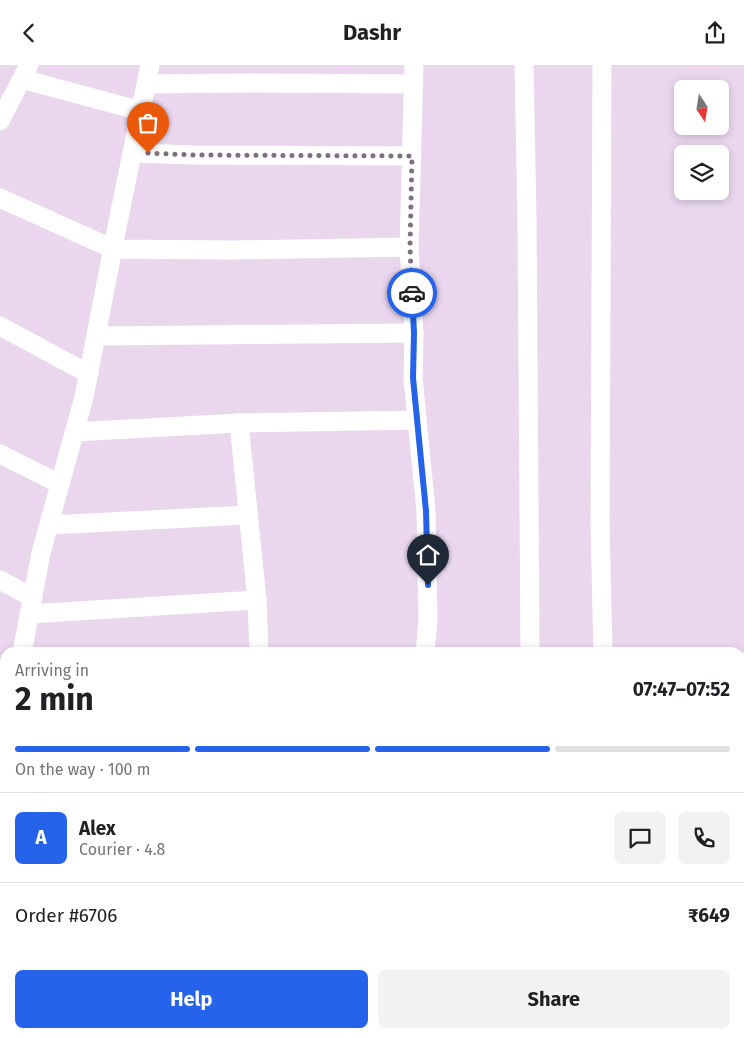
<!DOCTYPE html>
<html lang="en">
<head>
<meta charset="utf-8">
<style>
  :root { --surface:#fff; --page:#f2f2f2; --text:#202124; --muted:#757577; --line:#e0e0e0; --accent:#2563eb }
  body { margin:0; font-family:"Fira Sans",sans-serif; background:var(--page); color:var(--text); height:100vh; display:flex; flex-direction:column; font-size:19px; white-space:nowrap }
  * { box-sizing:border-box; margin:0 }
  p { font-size:16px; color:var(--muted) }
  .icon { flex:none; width:28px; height:28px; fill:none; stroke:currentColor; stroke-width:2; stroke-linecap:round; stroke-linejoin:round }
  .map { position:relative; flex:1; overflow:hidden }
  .details { position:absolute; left:0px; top:582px; width:745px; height:391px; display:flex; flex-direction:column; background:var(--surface); border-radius:15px 15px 0 0; box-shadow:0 2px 8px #0003 }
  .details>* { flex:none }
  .needle { width:32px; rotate:168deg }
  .fabs { position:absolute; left:674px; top:15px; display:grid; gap:10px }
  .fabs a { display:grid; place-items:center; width:55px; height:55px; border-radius:8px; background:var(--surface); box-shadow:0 2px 8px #0003; font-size:25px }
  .pin { position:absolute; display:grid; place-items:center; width:42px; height:42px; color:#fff; margin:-51px -21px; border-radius:50% 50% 50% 0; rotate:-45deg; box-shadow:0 0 5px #0007 }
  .pin .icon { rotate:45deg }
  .courier { position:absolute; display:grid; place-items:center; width:50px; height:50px; margin:-25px; border:4px solid #2563eb; border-radius:50%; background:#fff; color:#222; box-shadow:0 1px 6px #0007 }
  .overview em { font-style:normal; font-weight:700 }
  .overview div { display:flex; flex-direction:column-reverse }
  .overview { display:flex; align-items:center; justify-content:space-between; height:85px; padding:0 15px }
  h1 { font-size:32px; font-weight:700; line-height:38px }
  .bar { display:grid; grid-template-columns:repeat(4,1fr); gap:8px 5px; align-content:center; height:60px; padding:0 15px }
  .bar i { height:6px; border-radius:4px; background:var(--line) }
  .bar .active { background:var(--accent) }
  .bar p { grid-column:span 4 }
  .line { display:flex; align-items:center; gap:12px; padding:0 15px; border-top:1px solid var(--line) }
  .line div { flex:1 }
  .round { display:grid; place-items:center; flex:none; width:52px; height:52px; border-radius:8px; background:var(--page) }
  .button { display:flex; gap:10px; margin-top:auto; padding:10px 15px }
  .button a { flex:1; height:58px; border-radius:8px; background:var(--accent); color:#fff; font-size:20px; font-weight:700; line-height:58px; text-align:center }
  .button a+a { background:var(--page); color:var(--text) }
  header { display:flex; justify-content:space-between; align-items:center; height:65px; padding:0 15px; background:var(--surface); font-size:22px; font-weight:700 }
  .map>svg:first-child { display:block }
</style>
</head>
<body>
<header><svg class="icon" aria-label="back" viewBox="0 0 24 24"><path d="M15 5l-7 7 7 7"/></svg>Dashr<svg class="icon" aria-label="share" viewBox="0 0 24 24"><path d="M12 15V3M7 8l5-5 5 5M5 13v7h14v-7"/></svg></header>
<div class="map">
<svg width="744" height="973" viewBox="0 0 744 973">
  <rect width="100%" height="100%" fill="#ead7ee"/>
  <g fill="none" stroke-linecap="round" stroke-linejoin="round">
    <g stroke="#fff" stroke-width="19">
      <path d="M414,0L409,182L414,268L413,313L426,446L428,556L425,588"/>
      <path d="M524,0L527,154L530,588"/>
      <path d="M602,0L600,458L603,588"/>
      <path d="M22,14L141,46"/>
      <path d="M146,19L247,18L414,19"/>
      <path d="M0,56L29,0"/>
      <path d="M132,88L195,90L412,91"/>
      <path d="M0,133L113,184L233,185L409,182"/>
      <path d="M0,261L89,309"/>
      <path d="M96,271L414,268"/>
      <path d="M239,358L417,355"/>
      <path d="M74,367L239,358L257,535L259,588"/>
      <path d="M0,389L60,419"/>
      <path d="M49,460L248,450"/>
      <path d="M0,515L33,533"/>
      <path d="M29,549L257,535"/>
      <path d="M22,588L41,488L84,332L118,157L150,0"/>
      <path d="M0,623L5,626"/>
      <path d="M55,973L56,969"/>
      <path d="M372,973V969"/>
      <path d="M450,973V969"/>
      <path d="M528,973V969"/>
      <path d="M595,973V969"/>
      <path d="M676,973V969"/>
    </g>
    <g stroke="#fff" stroke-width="24">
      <path d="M740,600L744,599"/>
      <path d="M0,686L5,685"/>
    </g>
  </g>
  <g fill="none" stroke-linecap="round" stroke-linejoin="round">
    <path stroke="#7c707e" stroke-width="5" stroke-dasharray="0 9" d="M148,88L195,90L412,91L410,182L412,228"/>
    <path stroke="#2563eb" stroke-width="6" d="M412,228L414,268L413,313L426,446L428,520"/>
  </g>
</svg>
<div class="fabs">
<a><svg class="needle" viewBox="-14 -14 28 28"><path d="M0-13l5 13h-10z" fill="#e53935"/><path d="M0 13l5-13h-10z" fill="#757577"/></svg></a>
<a><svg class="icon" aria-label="layers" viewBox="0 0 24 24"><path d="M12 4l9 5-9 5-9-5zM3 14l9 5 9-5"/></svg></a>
</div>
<div class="pin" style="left:148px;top:88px;background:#ea580c"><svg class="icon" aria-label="bag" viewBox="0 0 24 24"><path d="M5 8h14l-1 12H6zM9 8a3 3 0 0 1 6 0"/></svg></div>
<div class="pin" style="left:428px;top:520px;background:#1f2937"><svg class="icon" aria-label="home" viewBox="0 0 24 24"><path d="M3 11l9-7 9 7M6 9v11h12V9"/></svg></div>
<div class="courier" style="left:412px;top:228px"><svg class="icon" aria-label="car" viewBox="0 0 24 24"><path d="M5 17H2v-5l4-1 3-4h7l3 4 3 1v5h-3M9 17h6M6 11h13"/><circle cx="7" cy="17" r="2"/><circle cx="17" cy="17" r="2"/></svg></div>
<section class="details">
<div class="overview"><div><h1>2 min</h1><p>Arriving in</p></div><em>07:47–07:52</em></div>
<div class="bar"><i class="active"></i><i class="active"></i><i class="active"></i><i></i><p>On the way · 100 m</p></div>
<div class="line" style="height:90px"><b class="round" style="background:var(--accent);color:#fff">A</b><div><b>Alex</b><p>Courier · 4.8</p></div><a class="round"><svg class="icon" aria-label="chat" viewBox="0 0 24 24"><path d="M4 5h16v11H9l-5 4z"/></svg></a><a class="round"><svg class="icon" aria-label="phone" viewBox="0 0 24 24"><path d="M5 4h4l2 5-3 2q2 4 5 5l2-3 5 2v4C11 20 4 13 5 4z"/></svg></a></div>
<div class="line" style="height:65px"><div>Order #6706</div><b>₹649</b></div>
<div class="button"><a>Help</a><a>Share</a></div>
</section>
</div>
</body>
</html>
